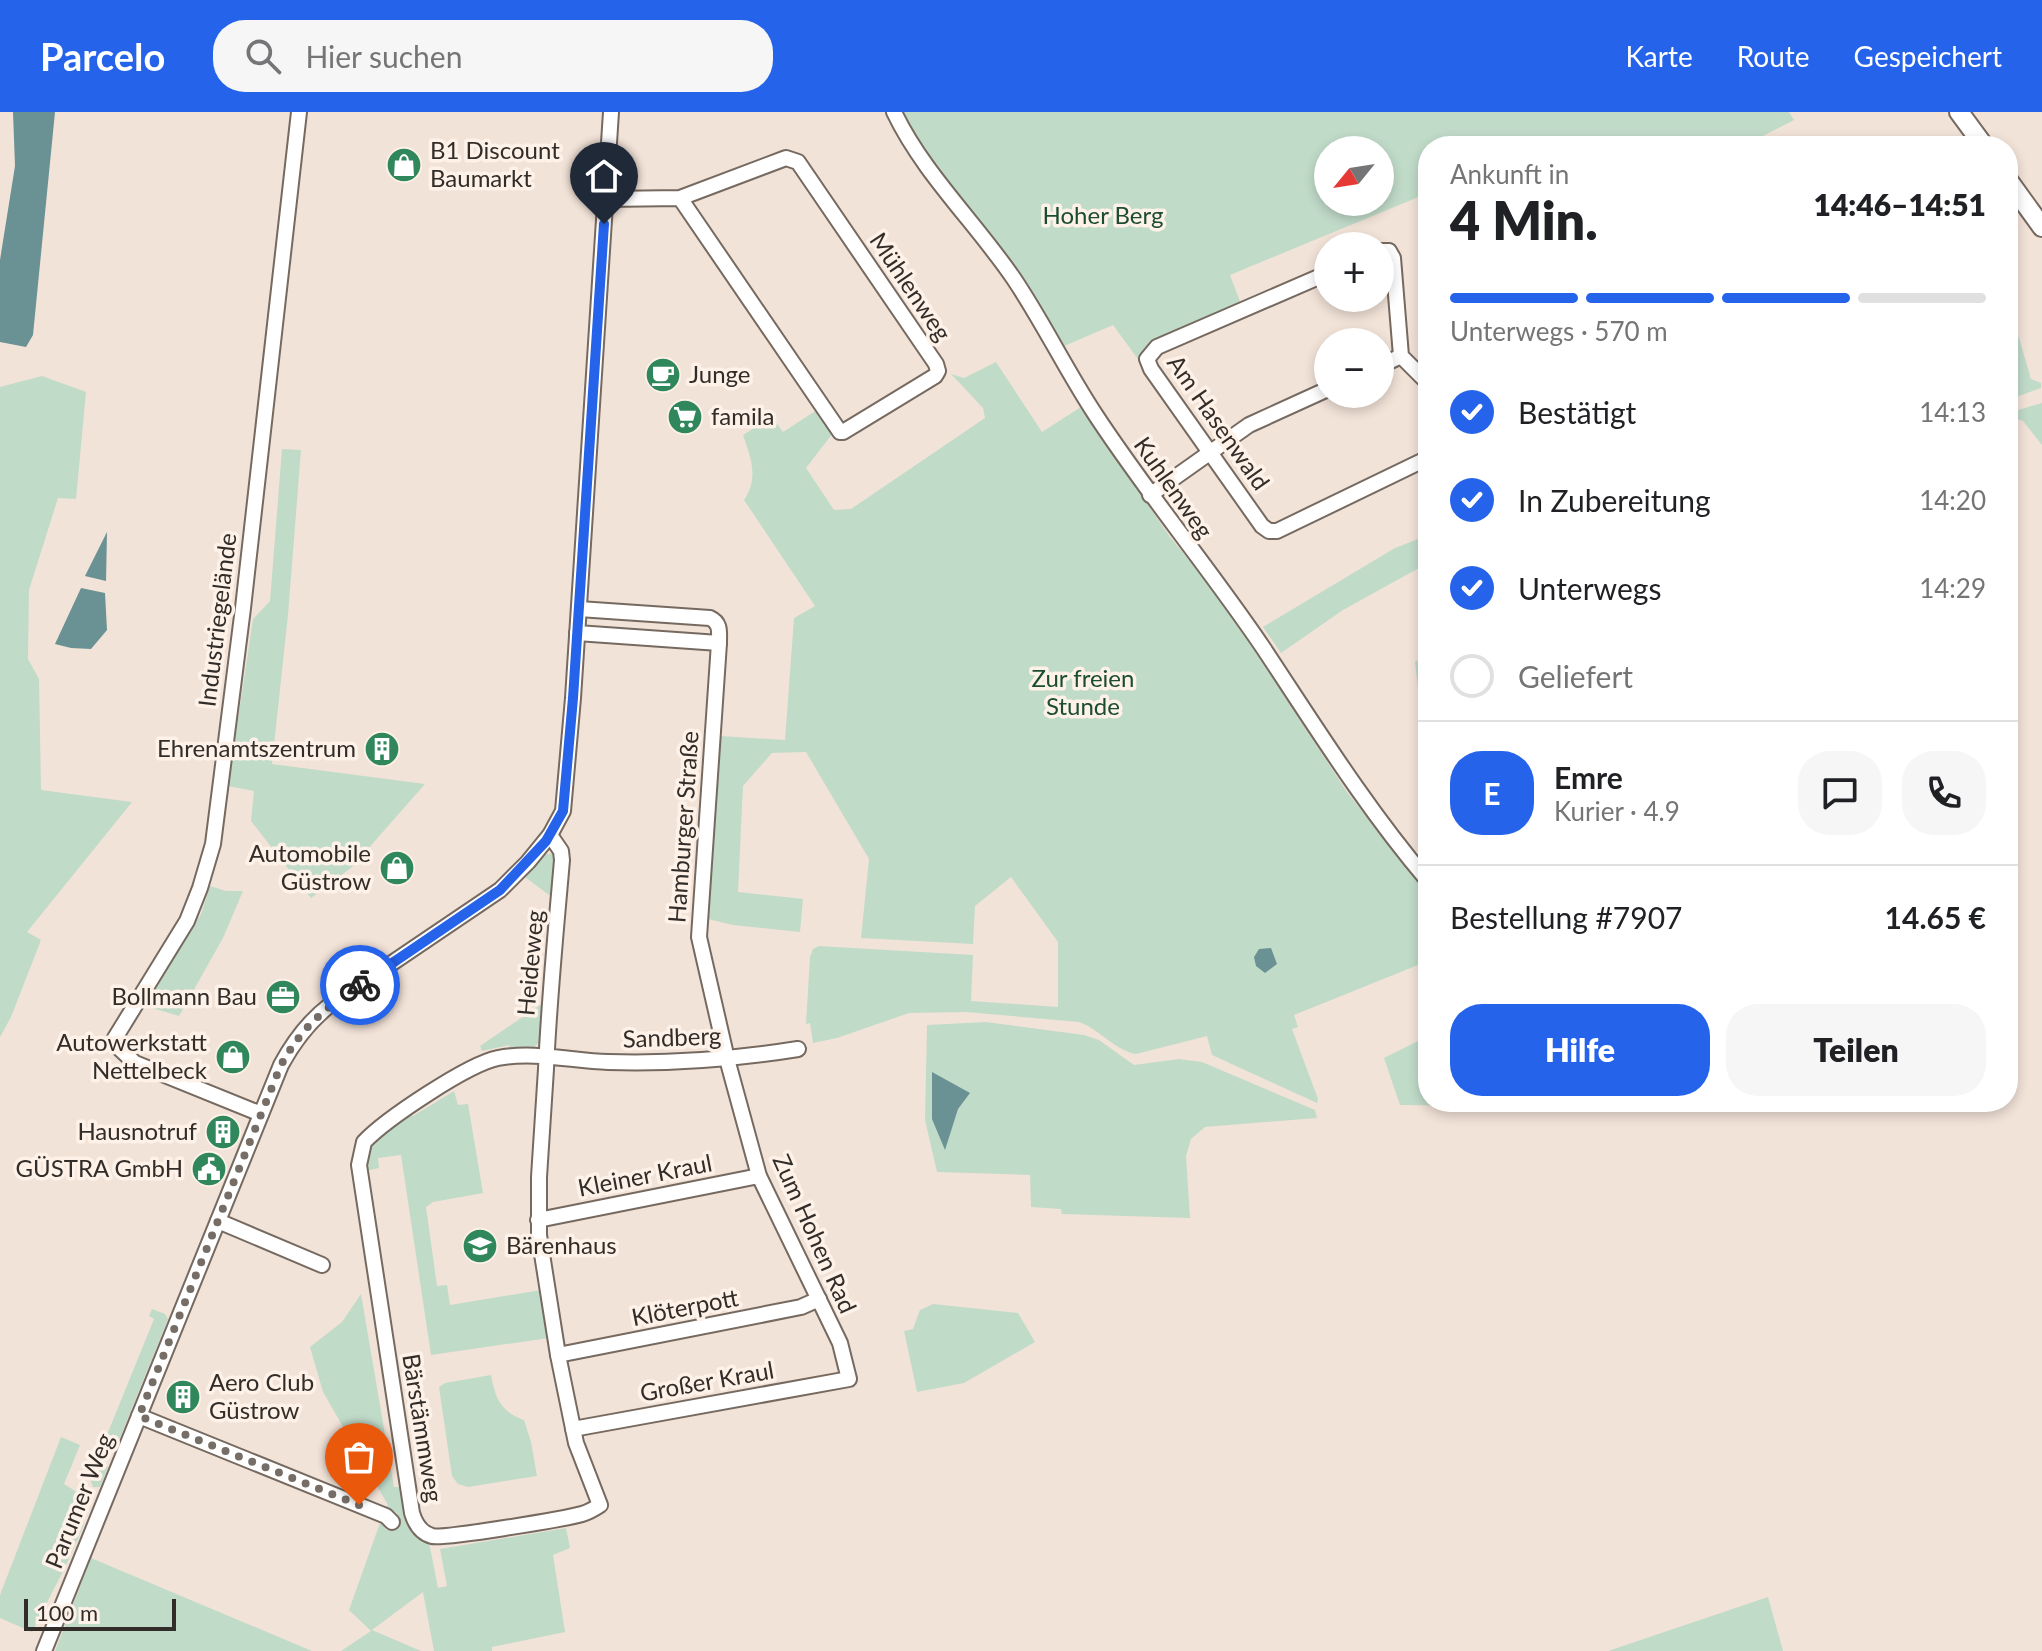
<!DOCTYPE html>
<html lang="de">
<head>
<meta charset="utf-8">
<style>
  :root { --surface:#fff; --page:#f6f6f6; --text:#202124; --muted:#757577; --line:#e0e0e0; --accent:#2563eb }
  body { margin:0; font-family:Lato,sans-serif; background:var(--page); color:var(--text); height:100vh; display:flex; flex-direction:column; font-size:30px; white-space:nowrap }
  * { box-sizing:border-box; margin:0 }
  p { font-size:26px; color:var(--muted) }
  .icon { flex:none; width:44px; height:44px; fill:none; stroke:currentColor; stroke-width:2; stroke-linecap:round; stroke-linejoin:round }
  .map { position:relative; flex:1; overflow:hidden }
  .details { position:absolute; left:1418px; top:24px; width:600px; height:976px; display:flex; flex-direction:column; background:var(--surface); border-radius:32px; box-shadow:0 4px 12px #0003 }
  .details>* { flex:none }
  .needle { width:52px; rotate:240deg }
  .controls { position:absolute; left:1314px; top:24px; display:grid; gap:16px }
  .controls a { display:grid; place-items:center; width:80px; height:80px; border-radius:50%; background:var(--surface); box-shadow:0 4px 12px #0003; font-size:40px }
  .scale { position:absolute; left:24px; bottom:20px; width:152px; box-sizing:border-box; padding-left:8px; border:4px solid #332d29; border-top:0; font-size:22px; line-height:28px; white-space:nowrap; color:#332d29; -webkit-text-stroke:6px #fdf1e8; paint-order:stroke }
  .pin { position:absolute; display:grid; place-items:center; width:68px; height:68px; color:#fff; margin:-82px -34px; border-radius:50% 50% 50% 0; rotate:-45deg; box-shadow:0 0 8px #0007 }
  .pin .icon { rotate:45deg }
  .courier { position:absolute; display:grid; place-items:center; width:80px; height:80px; margin:-40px; border:6px solid #2563eb; border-radius:50%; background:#fff; color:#222; box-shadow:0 2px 10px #0007 }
  .headline em { font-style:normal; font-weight:800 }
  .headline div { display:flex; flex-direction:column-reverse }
  .headline { display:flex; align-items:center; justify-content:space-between; height:136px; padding:0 32px }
  h1 { font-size:52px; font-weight:800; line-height:60px }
  .bar { display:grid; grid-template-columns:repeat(4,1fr); gap:12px 8px; align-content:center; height:96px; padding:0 32px }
  .bar i { height:10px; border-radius:6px; background:var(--line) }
  .bar .selected { background:var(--accent) }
  .bar p { grid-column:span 4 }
  .line { display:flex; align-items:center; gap:20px; padding:0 32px; border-top:2px solid var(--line) }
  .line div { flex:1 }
  .round { display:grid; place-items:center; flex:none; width:84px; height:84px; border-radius:32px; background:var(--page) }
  ol { padding:0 32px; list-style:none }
  li { display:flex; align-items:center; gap:24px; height:88px }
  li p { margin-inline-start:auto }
  li .icon { padding:8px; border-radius:50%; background:var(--accent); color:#fff; stroke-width:4 }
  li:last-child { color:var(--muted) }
  li i { width:44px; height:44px; border:4px solid var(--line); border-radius:50% }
  .action { display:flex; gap:16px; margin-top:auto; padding:16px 32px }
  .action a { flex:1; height:92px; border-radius:32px; background:var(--accent); color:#fff; font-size:32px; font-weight:800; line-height:92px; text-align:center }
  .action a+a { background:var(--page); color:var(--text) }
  header { display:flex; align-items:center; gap:48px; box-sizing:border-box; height:112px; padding:0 40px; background:var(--accent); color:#fff }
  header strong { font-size:38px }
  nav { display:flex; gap:44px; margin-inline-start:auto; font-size:28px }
  .search { width:560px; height:72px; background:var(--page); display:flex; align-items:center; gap:20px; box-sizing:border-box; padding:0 28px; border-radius:32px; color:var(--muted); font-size:30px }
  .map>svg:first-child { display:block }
</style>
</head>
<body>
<header>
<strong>Parcelo</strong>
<div class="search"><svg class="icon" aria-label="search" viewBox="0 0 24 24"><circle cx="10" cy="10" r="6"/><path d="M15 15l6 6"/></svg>Hier suchen</div>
<nav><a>Karte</a><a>Route</a><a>Gespeichert</a></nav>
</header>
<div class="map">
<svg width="2042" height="1539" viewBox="0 0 2042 1539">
  <rect width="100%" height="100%" fill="#f2e3d8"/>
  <g fill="#c1dbc9" fill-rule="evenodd">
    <path d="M900,0H1789L1794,8L1743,34H1428V81L1230,163L1242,195L1154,232L1143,254L1113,213L1062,235L919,33ZM1328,38H1380V90H1328Z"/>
    <path d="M2008,210L2019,226L2031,267L2041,271V276L2008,288Z"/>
    <path d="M996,250L1042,320L1081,295L1170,425L1218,483L1347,680L1428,783V849L1294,903L1298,915L1292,917L1318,987L1317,991L1212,943L1207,924L1136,942C1116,939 1099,917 1079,910L966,900L909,901L837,926L813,931L810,911L806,912L810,845L813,837L819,834L973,843L971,889L1058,895V830L1011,765L975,794L973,832L861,826L869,747L806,640L772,641L743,674L738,780L803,787L800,820L733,813L708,807L720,624L785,628L794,506L815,494L744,388C759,366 751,346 743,323L772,305L783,320L817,298L833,321L806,356L834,398L851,397L985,306L983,296L951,262L964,266Z"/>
    <path d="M42,264L86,280L76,387L58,386L29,478L28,547L39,567L41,678L132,690L27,820L41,828L11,905L0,925V275Z"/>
    <path d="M2042,291V333L2023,309L2008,304V301Z"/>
    <path d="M282,337L301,338L288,503L272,652L425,672L352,755L311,786L251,709L254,679L228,674L253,507L270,489Z"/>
    <path d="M1428,423V451L1343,498L1281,541L1263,515L1395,436Z"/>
    <path d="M1428,542V581L1418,576L1415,550Z"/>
    <path d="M552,741L556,746L553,786L525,765L545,743Z"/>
    <path d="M210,774L226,779H243L223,826L179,904L145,894L201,802Z"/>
    <path d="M546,889L544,908H541L540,917L543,918L542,928L533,936L510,937L509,933L482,939L480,934Z"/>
    <path d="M986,910L1084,923L1099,928L1134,953L1179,947L1202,950L1315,998L1317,1006L1205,1015L1191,1027L1186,1044L1190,1106L1062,1102L1061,1097L1031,1095L1030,1063L937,1060L925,1008L927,913Z"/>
    <path d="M1428,924V990H1514L1512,994L1400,993L1384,946Z"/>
    <path d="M454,979L458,993L468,992L483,1081L433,1090L426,1095L437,1174L447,1173L450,1193L541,1178L549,1226L431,1243L401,1043L378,1046L379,1056L365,1059L368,1033L407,1002L413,1004Z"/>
    <path d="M361,1182L394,1375H401C406,1406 403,1410 429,1430L438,1476L447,1474L440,1437L566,1416L570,1436L553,1443L565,1520L492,1535V1539H434L423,1480L372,1518L421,1539H341L371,1519L349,1498L381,1408L386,1418H395L399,1415L397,1401L382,1398L388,1393L323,1280L310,1235L342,1210Z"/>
    <path d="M933,1192L1018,1201L1035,1230L964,1271L917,1280L904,1219L913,1217L920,1198Z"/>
    <path d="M152,1197L165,1202L168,1207L115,1338L98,1345L154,1207L149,1204Z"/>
    <path d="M491,1263C495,1286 501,1300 524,1308L531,1330L537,1364L468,1375L458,1372L452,1364L439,1275L445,1271Z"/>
    <path d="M61,1325L80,1333L64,1372L88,1387C81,1402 87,1406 82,1417C68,1453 49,1485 32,1520L0,1506V1483Z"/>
    <path d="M104,1354L108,1355L100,1375H93L89,1364Z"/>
    <path d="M91,1446L312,1539H313H55Z"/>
    <path d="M1768,1485L1783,1539H1608Z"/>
  </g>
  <g fill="#6a9193">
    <path d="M13,0H55L33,223L26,235L0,230V148L15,54Z"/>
    <path d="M107,420L106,469L85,464Z"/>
    <path d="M81,476L105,481L107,518L91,537L71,536L55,532Z"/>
    <path d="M1271,836L1277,852L1265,861L1256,854L1254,845L1259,837Z"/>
    <path d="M932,960L970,981L958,997L945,1038L932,1007Z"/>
  </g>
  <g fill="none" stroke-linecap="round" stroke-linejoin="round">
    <defs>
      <g id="minor">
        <path d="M894,0C923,61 976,111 1014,167C1043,210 1066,258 1095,302C1148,383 1210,457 1264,537C1317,617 1366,696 1428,769"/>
        <path d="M606,87L680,86L786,46L798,50L936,252L938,259L935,264L843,320H840L680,86"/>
        <path d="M1380,139H1389L1393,146L1401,244L1428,271"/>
        <path d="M1328,161L1157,235L1147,247L1151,257L1262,414L1269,419H1277L1428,346"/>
        <path d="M1380,254L1401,244"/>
        <path d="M1150,383L1249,313L1328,277"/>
        <path d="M577,521L719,531C719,520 721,511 710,506L579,497"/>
        <path d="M550,723L561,739L562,748C556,818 549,887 546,957L539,1065V1123L558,1243L576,1331L600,1393C594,1397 589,1400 582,1402C565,1407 443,1427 432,1424C421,1421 415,1411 412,1401L359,1053L364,1030C386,1007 468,952 498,946C534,939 573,949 608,950C673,952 735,947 798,937"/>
        <path d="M261,1002L135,951L120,937L115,926L187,809L200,776L213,732L243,496L299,0"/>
        <path d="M538,1108L759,1064"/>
        <path d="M218,1109L322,1153"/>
        <path d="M558,1243L801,1195L819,1187"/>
        <path d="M139,1304L386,1404L392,1410"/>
        <path d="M573,1317L849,1267L840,1231L759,1064L727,947L699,825L719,531"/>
        <path d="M44,1539L281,953C294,929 308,910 330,893L500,778L528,750L550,723L563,699L573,586L611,0"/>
      </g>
      <g id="major">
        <path d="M1959,0L1984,34"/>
        <path d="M2008,68L2042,115"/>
      </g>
    </defs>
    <use href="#minor" stroke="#76695f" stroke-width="18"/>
    <use href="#major" stroke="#76695f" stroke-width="22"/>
    <use href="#minor" stroke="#fff" stroke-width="14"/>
    <use href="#major" stroke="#fff" stroke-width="18"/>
  </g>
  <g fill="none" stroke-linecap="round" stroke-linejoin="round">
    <path stroke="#766d66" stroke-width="8" stroke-dasharray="0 14.4" d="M359,1393L139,1304L281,953C303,914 323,898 360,873"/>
    <path stroke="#2563eb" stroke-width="10" d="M360,873L500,778L546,729L563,699L573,586L604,112"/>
  </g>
  <defs>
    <symbol id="shop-disc" viewBox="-11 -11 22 22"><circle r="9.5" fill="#30875c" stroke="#fdf1e8"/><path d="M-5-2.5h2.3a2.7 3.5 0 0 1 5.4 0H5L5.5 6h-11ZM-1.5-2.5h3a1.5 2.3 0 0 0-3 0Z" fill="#fff"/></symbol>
    <symbol id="cafe-disc" viewBox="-11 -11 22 22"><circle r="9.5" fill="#30875c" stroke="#fdf1e8"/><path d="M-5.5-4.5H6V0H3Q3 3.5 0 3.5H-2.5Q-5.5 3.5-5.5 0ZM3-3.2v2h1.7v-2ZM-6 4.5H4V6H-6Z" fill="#fff"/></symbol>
    <symbol id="supermarket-disc" viewBox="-11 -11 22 22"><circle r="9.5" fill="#30875c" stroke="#fdf1e8"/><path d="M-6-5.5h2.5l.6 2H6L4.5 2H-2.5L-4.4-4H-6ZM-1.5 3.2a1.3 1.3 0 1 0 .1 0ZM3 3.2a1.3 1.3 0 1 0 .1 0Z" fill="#fff"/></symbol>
    <symbol id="building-disc" viewBox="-11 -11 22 22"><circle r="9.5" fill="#30875c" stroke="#fdf1e8"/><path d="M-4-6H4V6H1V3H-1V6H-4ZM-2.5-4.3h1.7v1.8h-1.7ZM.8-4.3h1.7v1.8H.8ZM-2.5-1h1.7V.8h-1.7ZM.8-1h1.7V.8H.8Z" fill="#fff"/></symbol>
    <symbol id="office-disc" viewBox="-11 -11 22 22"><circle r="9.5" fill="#30875c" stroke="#fdf1e8"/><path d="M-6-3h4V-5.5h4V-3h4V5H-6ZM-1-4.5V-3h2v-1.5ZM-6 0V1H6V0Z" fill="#fff"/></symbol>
    <symbol id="civic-disc" viewBox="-11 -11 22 22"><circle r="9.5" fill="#30875c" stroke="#fdf1e8"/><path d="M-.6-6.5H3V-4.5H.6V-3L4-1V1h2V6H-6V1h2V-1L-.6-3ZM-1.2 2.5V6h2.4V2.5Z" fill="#fff"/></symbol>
    <symbol id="school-disc" viewBox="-11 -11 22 22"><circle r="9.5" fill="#30875c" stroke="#fdf1e8"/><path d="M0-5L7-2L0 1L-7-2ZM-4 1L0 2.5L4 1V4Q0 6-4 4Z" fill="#fff"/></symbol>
  </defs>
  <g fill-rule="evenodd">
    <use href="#shop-disc" x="384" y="33" width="40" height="40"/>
    <use href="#cafe-disc" x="643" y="243" width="40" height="40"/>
    <use href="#supermarket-disc" x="665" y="285" width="40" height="40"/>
    <use href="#building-disc" x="362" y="617" width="40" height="40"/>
    <use href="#shop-disc" x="377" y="736" width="40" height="40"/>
    <use href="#office-disc" x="263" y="865" width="40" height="40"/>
    <use href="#shop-disc" x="213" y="925" width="40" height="40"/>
    <use href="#building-disc" x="203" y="1000" width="40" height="40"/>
    <use href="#civic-disc" x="189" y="1037" width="40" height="40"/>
    <use href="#school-disc" x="460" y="1114" width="40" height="40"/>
    <use href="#building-disc" x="163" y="1265" width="40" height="40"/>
  </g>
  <g text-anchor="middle" stroke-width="7" stroke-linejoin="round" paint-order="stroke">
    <g font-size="24" fill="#332d29" stroke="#fdf1e8" text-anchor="end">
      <text x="430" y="47" text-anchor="start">B1 Discount<tspan x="430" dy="28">Baumarkt</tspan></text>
      <text x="689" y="271" text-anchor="start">Junge</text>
      <text x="711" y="313" text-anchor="start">famila</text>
      <text x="356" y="645">Ehrenamtszentrum</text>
      <text x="371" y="750">Automobile<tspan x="371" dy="28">Güstrow</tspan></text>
      <text x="257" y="893">Bollmann Bau</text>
      <text x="207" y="939">Autowerkstatt<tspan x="207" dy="28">Nettelbeck</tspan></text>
      <text x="197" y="1028">Hausnotruf</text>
      <text x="183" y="1065">GÜSTRA GmbH</text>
      <text x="506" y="1142" text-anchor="start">Bärenhaus</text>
      <text x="209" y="1279" text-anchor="start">Aero Club<tspan x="209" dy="28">Güstrow</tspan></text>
    </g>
    <g font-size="24" fill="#1b4d31" stroke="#fdf1e8">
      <text x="1103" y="112">Hoher Berg</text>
      <text x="1083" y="575">Zur freien<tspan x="1083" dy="28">Stunde</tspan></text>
    </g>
    <g font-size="24" fill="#332d29" stroke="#fdf1e8">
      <text transform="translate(910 175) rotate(56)" y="8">Mühlenweg</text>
      <text transform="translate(1218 311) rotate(55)" y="8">Am Hasenwald</text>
      <text transform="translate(1173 376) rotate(55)" y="8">Kuhlenweg</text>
      <text transform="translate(218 508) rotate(-83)" y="8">Industriegelände</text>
      <text transform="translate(684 715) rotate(-86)" y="8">Hamburger Straße</text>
      <text transform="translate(531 851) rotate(-85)" y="8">Heideweg</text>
      <text transform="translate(672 926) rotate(-2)" y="8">Sandberg</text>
      <text transform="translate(645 1064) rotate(-11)" y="8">Kleiner Kraul</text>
      <text transform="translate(814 1122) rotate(66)" y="8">Zum Hohen Rad</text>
      <text transform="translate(685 1196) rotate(-11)" y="8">Klöterpott</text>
      <text transform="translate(707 1270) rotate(-10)" y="8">Großer Kraul</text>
      <text transform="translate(422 1316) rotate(81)" y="8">Bärstämmweg</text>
      <text transform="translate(80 1389) rotate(-68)" y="8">Parumer Weg</text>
    </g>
  </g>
</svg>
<div class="controls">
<a><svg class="needle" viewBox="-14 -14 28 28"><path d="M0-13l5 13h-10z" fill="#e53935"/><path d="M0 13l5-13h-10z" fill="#757577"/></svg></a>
<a>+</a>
<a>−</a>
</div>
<div class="scale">100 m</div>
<div class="pin" style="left:359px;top:1393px;background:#ea580c"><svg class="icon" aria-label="bag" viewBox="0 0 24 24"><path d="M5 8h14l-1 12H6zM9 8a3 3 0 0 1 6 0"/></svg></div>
<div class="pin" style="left:604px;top:112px;background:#1f2937"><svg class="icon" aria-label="home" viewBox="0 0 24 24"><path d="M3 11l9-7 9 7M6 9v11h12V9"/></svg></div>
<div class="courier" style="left:360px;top:873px"><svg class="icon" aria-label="bike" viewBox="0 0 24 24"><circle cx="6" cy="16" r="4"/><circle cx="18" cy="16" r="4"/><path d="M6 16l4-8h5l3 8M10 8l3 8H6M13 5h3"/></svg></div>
<section class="details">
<div class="headline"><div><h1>4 Min.</h1><p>Ankunft in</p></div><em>14:46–14:51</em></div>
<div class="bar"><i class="selected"></i><i class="selected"></i><i class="selected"></i><i></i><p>Unterwegs · 570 m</p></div>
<ol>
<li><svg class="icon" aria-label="check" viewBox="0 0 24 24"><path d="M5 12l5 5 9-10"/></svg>Bestätigt<p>14:13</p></li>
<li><svg class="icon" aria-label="check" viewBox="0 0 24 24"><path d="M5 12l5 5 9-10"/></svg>In Zubereitung<p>14:20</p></li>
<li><svg class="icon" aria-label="check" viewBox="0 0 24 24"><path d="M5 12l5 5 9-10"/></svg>Unterwegs<p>14:29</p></li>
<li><i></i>Geliefert</li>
</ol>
<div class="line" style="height:144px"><b class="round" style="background:var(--accent);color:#fff">E</b><div><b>Emre</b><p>Kurier · 4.9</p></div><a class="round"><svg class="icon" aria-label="chat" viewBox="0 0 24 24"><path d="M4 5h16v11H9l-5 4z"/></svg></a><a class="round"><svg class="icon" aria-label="phone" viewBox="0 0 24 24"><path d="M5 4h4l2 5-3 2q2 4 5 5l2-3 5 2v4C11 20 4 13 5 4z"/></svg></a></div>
<div class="line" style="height:104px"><div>Bestellung #7907</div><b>14.65 €</b></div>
<div class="action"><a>Hilfe</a><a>Teilen</a></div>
</section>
</div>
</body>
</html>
